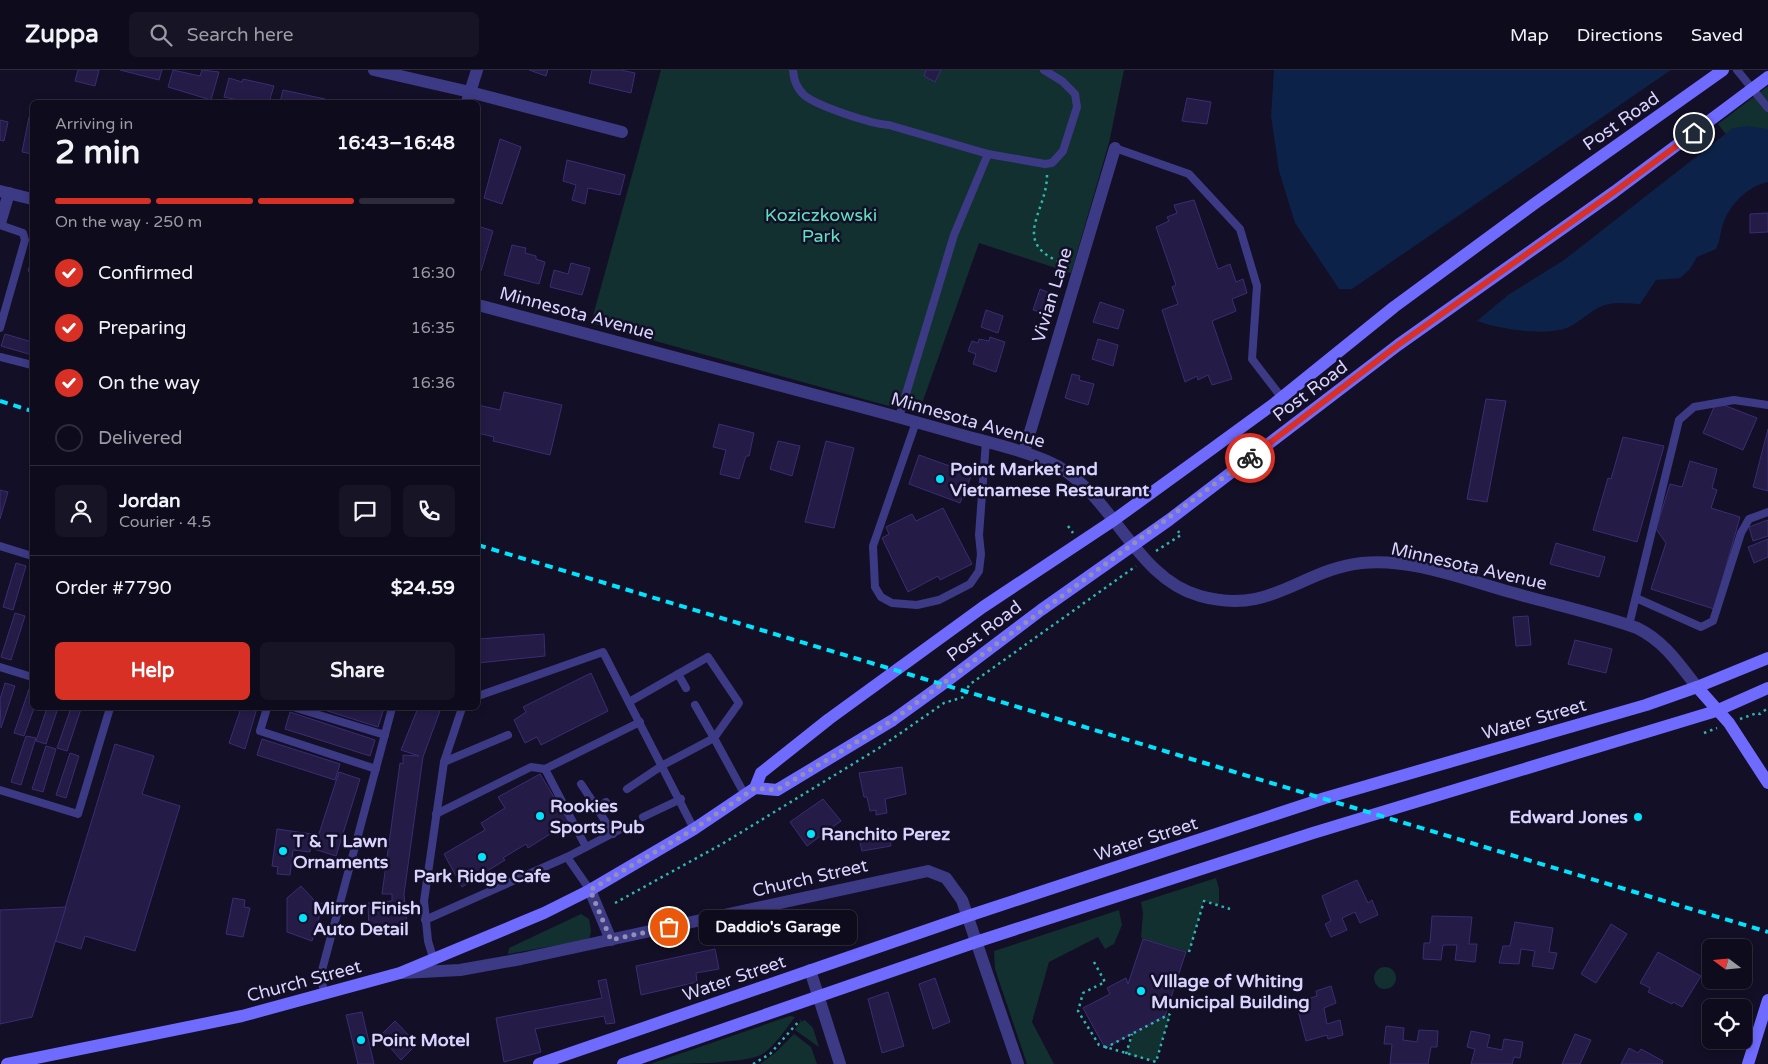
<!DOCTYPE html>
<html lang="en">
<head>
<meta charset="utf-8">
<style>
  :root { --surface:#0e0b1c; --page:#171425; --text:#f1f3f6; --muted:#9b9ba3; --line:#2e2b3b; --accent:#d93025 }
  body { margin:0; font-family:"Varela Round",sans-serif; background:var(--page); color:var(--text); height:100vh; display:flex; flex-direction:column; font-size:19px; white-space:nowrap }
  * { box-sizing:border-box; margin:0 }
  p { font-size:16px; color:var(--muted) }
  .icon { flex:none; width:28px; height:28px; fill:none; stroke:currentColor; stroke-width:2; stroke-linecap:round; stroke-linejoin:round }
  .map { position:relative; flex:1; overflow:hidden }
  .drawer { position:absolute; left:30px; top:30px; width:450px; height:610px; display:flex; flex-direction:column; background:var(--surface); border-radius:8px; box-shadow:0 2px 8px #0003,0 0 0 1px var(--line) }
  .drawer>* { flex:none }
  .needle { width:32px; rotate:286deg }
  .controls { position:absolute; left:1702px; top:869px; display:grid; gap:10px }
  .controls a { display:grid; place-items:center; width:50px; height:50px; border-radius:8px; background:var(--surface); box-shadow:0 2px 8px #0003,0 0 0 1px var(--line); font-size:25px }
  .pin { position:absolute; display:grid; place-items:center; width:42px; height:42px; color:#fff; margin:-21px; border:2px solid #fff; border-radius:50%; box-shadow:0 1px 5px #0007 }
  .courier { position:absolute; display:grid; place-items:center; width:50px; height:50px; margin:-25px; border:4px solid #d93025; border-radius:50%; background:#fff; color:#222; box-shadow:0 1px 6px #0007 }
  .bubble { position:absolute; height:35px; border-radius:8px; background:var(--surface); box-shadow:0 2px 8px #0003,0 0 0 1px var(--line); font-size:16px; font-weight:700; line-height:35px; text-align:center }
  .head em { font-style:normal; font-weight:700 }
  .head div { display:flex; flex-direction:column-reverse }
  .head { display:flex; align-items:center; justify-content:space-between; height:85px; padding:0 25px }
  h1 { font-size:32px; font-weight:700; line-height:38px }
  .bar { display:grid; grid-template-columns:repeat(4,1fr); gap:8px 5px; align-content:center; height:60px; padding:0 25px }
  .bar i { height:6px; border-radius:4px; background:var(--line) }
  .bar .current { background:var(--accent) }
  .bar p { grid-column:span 4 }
  .line { display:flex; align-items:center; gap:12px; padding:0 25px; border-top:1px solid var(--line) }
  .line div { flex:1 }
  .round { display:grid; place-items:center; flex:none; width:52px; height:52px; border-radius:8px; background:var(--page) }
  ol { padding:0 25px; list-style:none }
  li { display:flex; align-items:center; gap:15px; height:55px }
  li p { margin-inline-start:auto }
  li .icon { padding:5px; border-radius:50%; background:var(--accent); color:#fff; stroke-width:4 }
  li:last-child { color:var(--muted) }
  li i { width:28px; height:28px; border:2px solid var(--line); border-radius:50% }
  .cta { display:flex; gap:10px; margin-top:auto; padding:10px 25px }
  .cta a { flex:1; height:58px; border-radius:8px; background:var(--accent); color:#fff; font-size:20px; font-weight:700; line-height:58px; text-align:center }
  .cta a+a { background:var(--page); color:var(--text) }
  header { display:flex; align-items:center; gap:30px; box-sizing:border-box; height:70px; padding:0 25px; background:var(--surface); border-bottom:1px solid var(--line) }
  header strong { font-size:24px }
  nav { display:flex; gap:28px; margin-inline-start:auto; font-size:18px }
  .search { width:350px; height:45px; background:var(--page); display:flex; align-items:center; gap:12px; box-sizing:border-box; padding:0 18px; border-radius:8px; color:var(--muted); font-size:19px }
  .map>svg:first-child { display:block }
</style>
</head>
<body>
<header>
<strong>Zuppa</strong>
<div class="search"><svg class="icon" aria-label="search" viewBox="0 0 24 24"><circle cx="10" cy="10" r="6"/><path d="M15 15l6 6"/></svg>Search here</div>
<nav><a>Map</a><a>Directions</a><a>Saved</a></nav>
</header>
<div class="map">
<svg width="1768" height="994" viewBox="0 0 1768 994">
  <rect width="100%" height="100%" fill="#130f26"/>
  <g fill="#12302f">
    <path d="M661,0H1124L1109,73L1071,203L979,173L919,342L885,335L591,253Z"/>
    <path d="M1768,16V101L1728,67L1718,54Z"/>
    <path d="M1216,808L1219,819V835L1204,831L1189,882L1141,868L1143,843L1141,832Z"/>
    <path d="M1119,840L1122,855L1114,874L1105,879L1098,867L1049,892L1032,952L1054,994H1027L995,899L994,881Z"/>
    <path d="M581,844L589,849L591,860L590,867L586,870L508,884L509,878Z"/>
    <circle cx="1385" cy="908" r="11"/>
    <path d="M1170,944L1156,992L1126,984L1133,964Z"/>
    <path d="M790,946L795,947C785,960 775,976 761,985C741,994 675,994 650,994Z"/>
    <path d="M805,950L813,958L819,977L795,960L800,952Z"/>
    <path d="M794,964L811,977L817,994H760L775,983Z"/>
  </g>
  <g fill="#0c2248">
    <path d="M1274,0H1671L1352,219H1339L1295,153L1279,101L1271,46Z"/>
    <path d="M1748,56L1768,59V112C1746,117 1729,135 1722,157C1720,165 1720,172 1716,179L1697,187L1690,199L1680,208L1656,210L1640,234C1630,234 1618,232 1609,234C1593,237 1582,251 1569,257C1546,267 1499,259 1477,251L1508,225L1564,190L1733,58Z"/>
  </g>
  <g fill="#241b47" stroke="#3b2d73">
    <path d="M78,0H99L95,16L75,11Z"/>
    <path d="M120,0H162L159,10Z"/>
    <path d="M173,0L200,6L202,0L219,2L211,30L168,17Z"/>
    <path d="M529,0H548L546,6Z"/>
    <path d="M592,0H621L635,3L631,23L589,13Z"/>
    <path d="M926,0H941L935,12L924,6Z"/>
    <path d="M229,8L242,12L243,9L274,16L269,32H247L224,27Z"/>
    <path d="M283,20L325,29L324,32H280Z"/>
    <path d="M1187,28L1211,32L1207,54L1182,51Z"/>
    <path d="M29,47L32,48V84L22,82Z"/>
    <path d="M0,50L8,52L4,71L0,70Z"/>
    <path d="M500,69L521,77L502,134L484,128Z"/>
    <path d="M567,90L625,105L620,125L588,118L585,134L572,130L576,115L563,111Z"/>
    <path d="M1194,130L1218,199L1230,194L1236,212L1243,209L1247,223L1232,229L1236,241L1212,251L1232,309L1212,315L1208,305L1198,310L1197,306L1185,312L1162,240L1178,234L1172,217L1176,215L1156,157L1169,151L1167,147L1177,143L1174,135Z"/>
    <path d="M1768,143V162L1750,163V144Z"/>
    <path d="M478,156L493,161L481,201L478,200Z"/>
    <path d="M512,175L526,178L525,183L536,186V189L545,192L539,214L504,205Z"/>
    <path d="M32,188V203L28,201Z"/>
    <path d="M571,193L590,198L582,225L550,217L554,200L568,204Z"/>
    <path d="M1040,219L1052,224L1046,244L1033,240Z"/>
    <path d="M1100,232L1124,240L1118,259L1093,252Z"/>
    <path d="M986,240L1003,246L998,263L981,257Z"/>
    <path d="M5,264L32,272V285L1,276Z"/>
    <path d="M990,267L1005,272L996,302L973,294L976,284L968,281L972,271L978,273L979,269L989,271Z"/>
    <path d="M1098,269L1118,275L1113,296L1092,289Z"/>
    <path d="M1072,304L1080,306L1079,310L1094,314L1088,335L1065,328Z"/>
    <path d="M504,322L562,335L550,385L493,371L494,367L478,363V335L500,340Z"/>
    <path d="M1486,329L1506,331L1487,432L1467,429Z"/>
    <path d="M1721,334L1757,348L1743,380L1703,363L1714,337Z"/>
    <path d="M719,354L754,363L749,386H746L739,409L720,404L726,380L713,377Z"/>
    <path d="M1768,359V421L1753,417Z"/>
    <path d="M1623,367L1664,376L1637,472L1593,460L1608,408L1611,409Z"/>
    <path d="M778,371L800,376L792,406L770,399Z"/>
    <path d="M826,371L854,378L834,458L805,452Z"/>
    <path d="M919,385L972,404L960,433L909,414Z"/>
    <path d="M1690,391L1717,399L1712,418L1717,420L1711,438L1740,447L1714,539L1651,519L1666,473L1656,459L1670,414L1682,417Z"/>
    <path d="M0,420L8,422L0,449Z"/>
    <path d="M943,438L972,494L940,510L938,506L908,522L882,468L889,464L886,457L912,444L916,451Z"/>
    <path d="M1768,450V466L1753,471L1749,457Z"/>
    <path d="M1768,469V487L1754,493L1748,477Z"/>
    <path d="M1556,473L1605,487L1599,507L1550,494Z"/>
    <path d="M16,493L26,496L13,540L3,537Z"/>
    <path d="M15,543L25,546L11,590L1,587Z"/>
    <path d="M1528,546L1531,575L1516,576L1513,547Z"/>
    <path d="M544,564L545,586L478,593V569Z"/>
    <path d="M1575,570L1612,579L1606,603L1568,594Z"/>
    <path d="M591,603L608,641L541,675L537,667L525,673L514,650L526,642L523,637Z"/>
    <path d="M5,613L15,616L1,658L0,629Z"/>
    <path d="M29,619L32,620L34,638L24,666L14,663Z"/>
    <path d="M47,638H58L46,674L36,671Z"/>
    <path d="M71,638L81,639L67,681L57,678Z"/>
    <path d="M241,638H257L245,679L229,673Z"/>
    <path d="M318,638H372L383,641L378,657Z"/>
    <path d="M418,638H441L423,687L404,824L407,856L388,857V860L369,862L368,833L392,831V824H382L400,693L403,694V685L419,686L401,680Z"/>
    <path d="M290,642L375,670L370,686L285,659Z"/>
    <path d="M26,666L36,668L21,715L11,712Z"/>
    <path d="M262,669L340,694L335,710L257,685Z"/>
    <path d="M115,674L154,686L142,724L180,736L135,881L85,866L81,879L55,871Z"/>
    <path d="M46,676L56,679L43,722L32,719Z"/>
    <path d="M70,683L79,686L66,728L56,725Z"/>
    <path d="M902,697L906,724L885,729L887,743L876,745V740L870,741L867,727H864L859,703Z"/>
    <path d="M339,702L360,709L336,786L314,779Z"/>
    <path d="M540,704L569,752L528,778L526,774L503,788L505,790L462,817L444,784L485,760L481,753L505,738L498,727Z"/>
    <path d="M823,729L841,751L807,776L790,752Z"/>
    <path d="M277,759L312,764L310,782L293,780L290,805L277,804L278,797L272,796Z"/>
    <path d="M889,759L891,776L862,781L858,764Z"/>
    <path d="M1357,810L1368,833L1372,830L1378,845L1360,853L1355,842L1342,848L1347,860L1331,867L1325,854L1331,851L1322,826Z"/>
    <path d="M301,816L315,831L323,834L312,871L287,862V828Z"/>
    <path d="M233,828L245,830L244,837L250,838L243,867L226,864Z"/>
    <path d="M66,837L32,947L0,954V840Z"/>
    <path d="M1432,846L1472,847L1469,874H1477L1475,892L1455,890L1457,875H1443L1441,890L1423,889L1424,873H1430Z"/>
    <path d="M1515,852L1553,858L1549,882L1557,883L1553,899L1532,896L1535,881L1521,879L1519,894L1499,893L1503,876H1510Z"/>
    <path d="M1611,854L1627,864L1596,913L1581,904Z"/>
    <path d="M1143,869L1186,882L1165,946L1105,978L1083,938L1110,924L1107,918L1126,908L1128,914Z"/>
    <path d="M715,879L719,899L696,903L697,912L641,925L636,896Z"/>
    <path d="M1658,882L1701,906L1682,937L1673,932L1672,934L1648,922L1650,918L1640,913Z"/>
    <path d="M935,908L950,952L933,959L919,914Z"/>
    <path d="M606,909L615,953L606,954L604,946L535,959L541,982L504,992L496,948L602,928L598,911Z"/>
    <path d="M1331,916L1336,933L1324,938L1327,954L1340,950L1343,965L1328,969L1327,965L1306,971L1296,933L1317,926L1316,921Z"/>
    <path d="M888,922L904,976L882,983L868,929Z"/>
    <path d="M362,942L374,994H358L346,945Z"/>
    <path d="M395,951L417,974L401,990L380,966Z"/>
    <path d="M1386,956L1404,958L1403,970L1417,972L1419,960L1438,961L1437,977H1431L1428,994H1390L1392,974H1384Z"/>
    <path d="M1471,961L1490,965L1487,977L1502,980L1504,969L1523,972L1520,988L1514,987L1512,994H1471L1475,979L1467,977Z"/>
    <path d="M1575,964L1591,970L1580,994H1562Z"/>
    <path d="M1629,978L1638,983L1641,979L1663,991L1662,994H1621Z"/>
  </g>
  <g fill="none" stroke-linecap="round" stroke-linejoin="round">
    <g stroke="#2fb8b0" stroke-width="2.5" stroke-dasharray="2.5 4" stroke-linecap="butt">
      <path d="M1047,105C1047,144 1007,173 1067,195"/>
      <path d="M1068,456L1073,463"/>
      <path d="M1156,481L1181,465L1178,461"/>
      <path d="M1740,649L1757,643L1760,644L1768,638"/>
      <path d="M1704,663L1717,658"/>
      <path d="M615,833L722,774L879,678L944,633L964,627L969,615L1136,496"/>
      <path d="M1189,882L1204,831L1230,839"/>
      <path d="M1094,892L1105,912L1083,923L1078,941L1099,975L1156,992L1170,944"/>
      <path d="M1105,978L1170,944"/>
      <path d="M1126,984L1132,964"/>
      <path d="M753,994L770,984L800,950"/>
    </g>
    <g stroke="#3d3a85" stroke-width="8">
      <path d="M793,0C794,10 796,17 804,25C817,36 871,54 889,55L988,84L1045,94L1052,93L1063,81L1077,37L1075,24L1062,11L1044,0"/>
      <path d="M1737,0L1768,38"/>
      <path d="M1115,78L1189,104L1240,159L1257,216L1252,289L1282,328"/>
      <path d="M0,155L23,163L25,170L0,258"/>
      <path d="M0,287L32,295"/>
      <path d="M899,347L954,165L988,84"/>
      <path d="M916,352L873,476L875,517L881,527L892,533L917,535L939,530L970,514L979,501L981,484L979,465L986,371"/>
      <path d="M0,476L32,486"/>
      <path d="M1636,528L1701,557L1713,551L1741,463L1749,449L1768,442"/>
      <path d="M1629,555L1679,350L1694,337L1734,330L1768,335"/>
      <path d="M0,597L32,607"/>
      <path d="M678,604L686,618"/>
      <path d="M478,626L603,582L694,759"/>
      <path d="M629,632L708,587L739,633L714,668L695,635"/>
      <path d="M267,638L260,661L376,699"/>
      <path d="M296,638L385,665"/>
      <path d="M444,692L508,665"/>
      <path d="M545,699L586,777"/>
      <path d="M581,714L597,738"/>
      <path d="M627,719L663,695L714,668L745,725"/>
      <path d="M0,720L78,744L110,638"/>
      <path d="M606,732L597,738L613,764"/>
      <path d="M436,744L531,697L545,699L640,652"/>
      <path d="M643,747L681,729"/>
      <path d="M567,787L621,759"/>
      <path d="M425,850L567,787L590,820"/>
      <path d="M434,891L428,871L424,831L444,692L462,638"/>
      <path d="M324,924L321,904L392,638"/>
    </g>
    <g stroke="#3d3a85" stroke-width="12">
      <path d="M374,0L470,22L622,62"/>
      <path d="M467,32L477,0"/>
      <path d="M0,121L32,129"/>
      <path d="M0,153L9,123"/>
      <path d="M478,235C599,267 720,300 842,332C884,343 927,355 969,367C995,374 1022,380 1047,391C1112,418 1132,507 1200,526C1272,546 1299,500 1362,493C1411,488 1463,509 1510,522C1552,534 1595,543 1637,558C1664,571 1679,594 1697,617"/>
      <path d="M1024,382L1115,78"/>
      <path d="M590,820L611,870"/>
      <path d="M810,900L840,994"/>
      <path d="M401,903L460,900L521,889L928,801L946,808L962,830L1018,994"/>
    </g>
    <g stroke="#6f6bff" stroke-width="12">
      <path d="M1697,617L1729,653L1768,713"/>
      <path d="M755,718L777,720L893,650L943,614L1041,540L1169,450L1398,275L1614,122L1768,7"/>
      <path d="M7,994L242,946L400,903L544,843L590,820L694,759L755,718L761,703L829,649L983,537L1114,450L1205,384L1275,333L1394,237L1534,134L1723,0"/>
      <path d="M539,994L968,846L1325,728L1646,635L1697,617L1768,588"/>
      <path d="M623,994L976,872L1313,763L1716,641L1768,618"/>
      <path d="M1748,994L1768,930"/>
    </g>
    <g stroke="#00e5ff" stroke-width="4" stroke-dasharray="8 6" stroke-linecap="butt">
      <path d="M0,331L32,341"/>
      <path d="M478,475L1768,862"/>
    </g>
  </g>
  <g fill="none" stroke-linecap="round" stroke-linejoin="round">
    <path stroke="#948fb3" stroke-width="5" stroke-dasharray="0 9" d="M669,857L611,870L590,820L694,759L755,718L777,720L893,650L1250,388"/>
    <path stroke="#d93025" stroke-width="6" d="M1250,388L1398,275L1614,122L1694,63"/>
  </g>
  <g fill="#00e5ff" stroke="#130f26" stroke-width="2">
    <circle cx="940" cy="409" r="5"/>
    <circle cx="540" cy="746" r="5"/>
    <circle cx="1638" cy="747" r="5"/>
    <circle cx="811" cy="764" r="5"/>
    <circle cx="283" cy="781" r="5"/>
    <circle cx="482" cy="787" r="5"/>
    <circle cx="303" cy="848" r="5"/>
    <circle cx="1141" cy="921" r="5"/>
    <circle cx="361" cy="970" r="5"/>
  </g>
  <g text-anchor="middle" stroke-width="5" stroke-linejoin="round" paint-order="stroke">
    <g font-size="18" fill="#d9d4ff" stroke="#130f26">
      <text transform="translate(1621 51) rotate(-35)" y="6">Post Road</text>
      <text transform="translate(1052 225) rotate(-73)" y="6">Vivian Lane</text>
      <text transform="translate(577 243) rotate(15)" y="6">Minnesota Avenue</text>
      <text transform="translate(1310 321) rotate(-37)" y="6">Post Road</text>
      <text transform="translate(968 350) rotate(16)" y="6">Minnesota Avenue</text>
      <text transform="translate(1469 496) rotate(13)" y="6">Minnesota Avenue</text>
      <text transform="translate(984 561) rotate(-37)" y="6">Post Road</text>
      <text transform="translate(1534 649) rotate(-16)" y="6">Water Street</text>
      <text transform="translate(1146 769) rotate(-18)" y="6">Water Street</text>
      <text transform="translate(810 808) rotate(-13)" y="6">Church Street</text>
      <text transform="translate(734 908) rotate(-19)" y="6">Water Street</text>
      <text transform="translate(304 911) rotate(-15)" y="6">Church Street</text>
    </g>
    <g font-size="18" fill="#5fe0c0" stroke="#130f26">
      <text x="821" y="151">Koziczkowski<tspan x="821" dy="21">Park</tspan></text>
    </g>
    <g font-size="18" font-weight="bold" fill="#d9d4ff" stroke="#130f26" text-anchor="start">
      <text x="950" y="405">Point Market and<tspan x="950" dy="21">Vietnamese Restaurant</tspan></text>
      <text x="550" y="742">Rookies<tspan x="550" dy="21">Sports Pub</tspan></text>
      <text x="1628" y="753" text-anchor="end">Edward Jones</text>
      <text x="821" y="770">Ranchito Perez</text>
      <text x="293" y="777">T &amp; T Lawn<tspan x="293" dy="21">Ornaments</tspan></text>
      <text x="482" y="812" text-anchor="middle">Park Ridge Cafe</text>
      <text x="313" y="844">Mirror Finish<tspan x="313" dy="21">Auto Detail</tspan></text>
      <text x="1151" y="917">VIllage of Whiting<tspan x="1151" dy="21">Municipal Building</tspan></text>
      <text x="371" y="976">Point Motel</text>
    </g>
  </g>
</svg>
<div class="controls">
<a><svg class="needle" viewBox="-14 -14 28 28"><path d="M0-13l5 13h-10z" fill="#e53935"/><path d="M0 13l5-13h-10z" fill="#9b9ba3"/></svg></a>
<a><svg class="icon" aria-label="locate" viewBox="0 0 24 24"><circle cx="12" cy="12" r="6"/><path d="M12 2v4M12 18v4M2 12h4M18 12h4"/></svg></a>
</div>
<div class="pin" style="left:669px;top:857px;background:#ea580c"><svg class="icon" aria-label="bag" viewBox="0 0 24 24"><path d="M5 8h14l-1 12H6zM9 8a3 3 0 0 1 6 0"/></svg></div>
<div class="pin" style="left:1694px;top:63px;background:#1f2937"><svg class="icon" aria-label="home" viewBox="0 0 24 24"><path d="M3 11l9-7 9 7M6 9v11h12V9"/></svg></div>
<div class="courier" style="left:1250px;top:388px"><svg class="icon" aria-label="bike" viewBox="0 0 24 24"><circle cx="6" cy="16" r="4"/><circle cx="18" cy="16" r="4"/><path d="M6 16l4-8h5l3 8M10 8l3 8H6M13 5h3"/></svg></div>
<div class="bubble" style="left:699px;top:840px;width:158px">Daddio's Garage</div>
<section class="drawer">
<div class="head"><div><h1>2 min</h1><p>Arriving in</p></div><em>16:43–16:48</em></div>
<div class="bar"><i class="current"></i><i class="current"></i><i class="current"></i><i></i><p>On the way · 250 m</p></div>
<ol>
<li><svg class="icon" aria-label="check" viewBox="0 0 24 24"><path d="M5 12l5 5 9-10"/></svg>Confirmed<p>16:30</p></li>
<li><svg class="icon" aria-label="check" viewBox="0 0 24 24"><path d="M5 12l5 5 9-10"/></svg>Preparing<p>16:35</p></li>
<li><svg class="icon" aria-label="check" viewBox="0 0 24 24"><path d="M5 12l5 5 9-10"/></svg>On the way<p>16:36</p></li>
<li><i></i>Delivered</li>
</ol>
<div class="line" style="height:90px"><a class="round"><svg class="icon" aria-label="person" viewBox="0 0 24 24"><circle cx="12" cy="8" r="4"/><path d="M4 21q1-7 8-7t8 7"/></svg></a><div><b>Jordan</b><p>Courier · 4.5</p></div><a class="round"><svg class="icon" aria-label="chat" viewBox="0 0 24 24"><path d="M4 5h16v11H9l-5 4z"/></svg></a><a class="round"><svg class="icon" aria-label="phone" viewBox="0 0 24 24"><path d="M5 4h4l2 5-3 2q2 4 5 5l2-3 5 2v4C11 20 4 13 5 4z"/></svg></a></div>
<div class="line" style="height:65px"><div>Order #7790</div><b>$24.59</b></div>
<div class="cta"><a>Help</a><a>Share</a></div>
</section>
</div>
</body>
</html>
